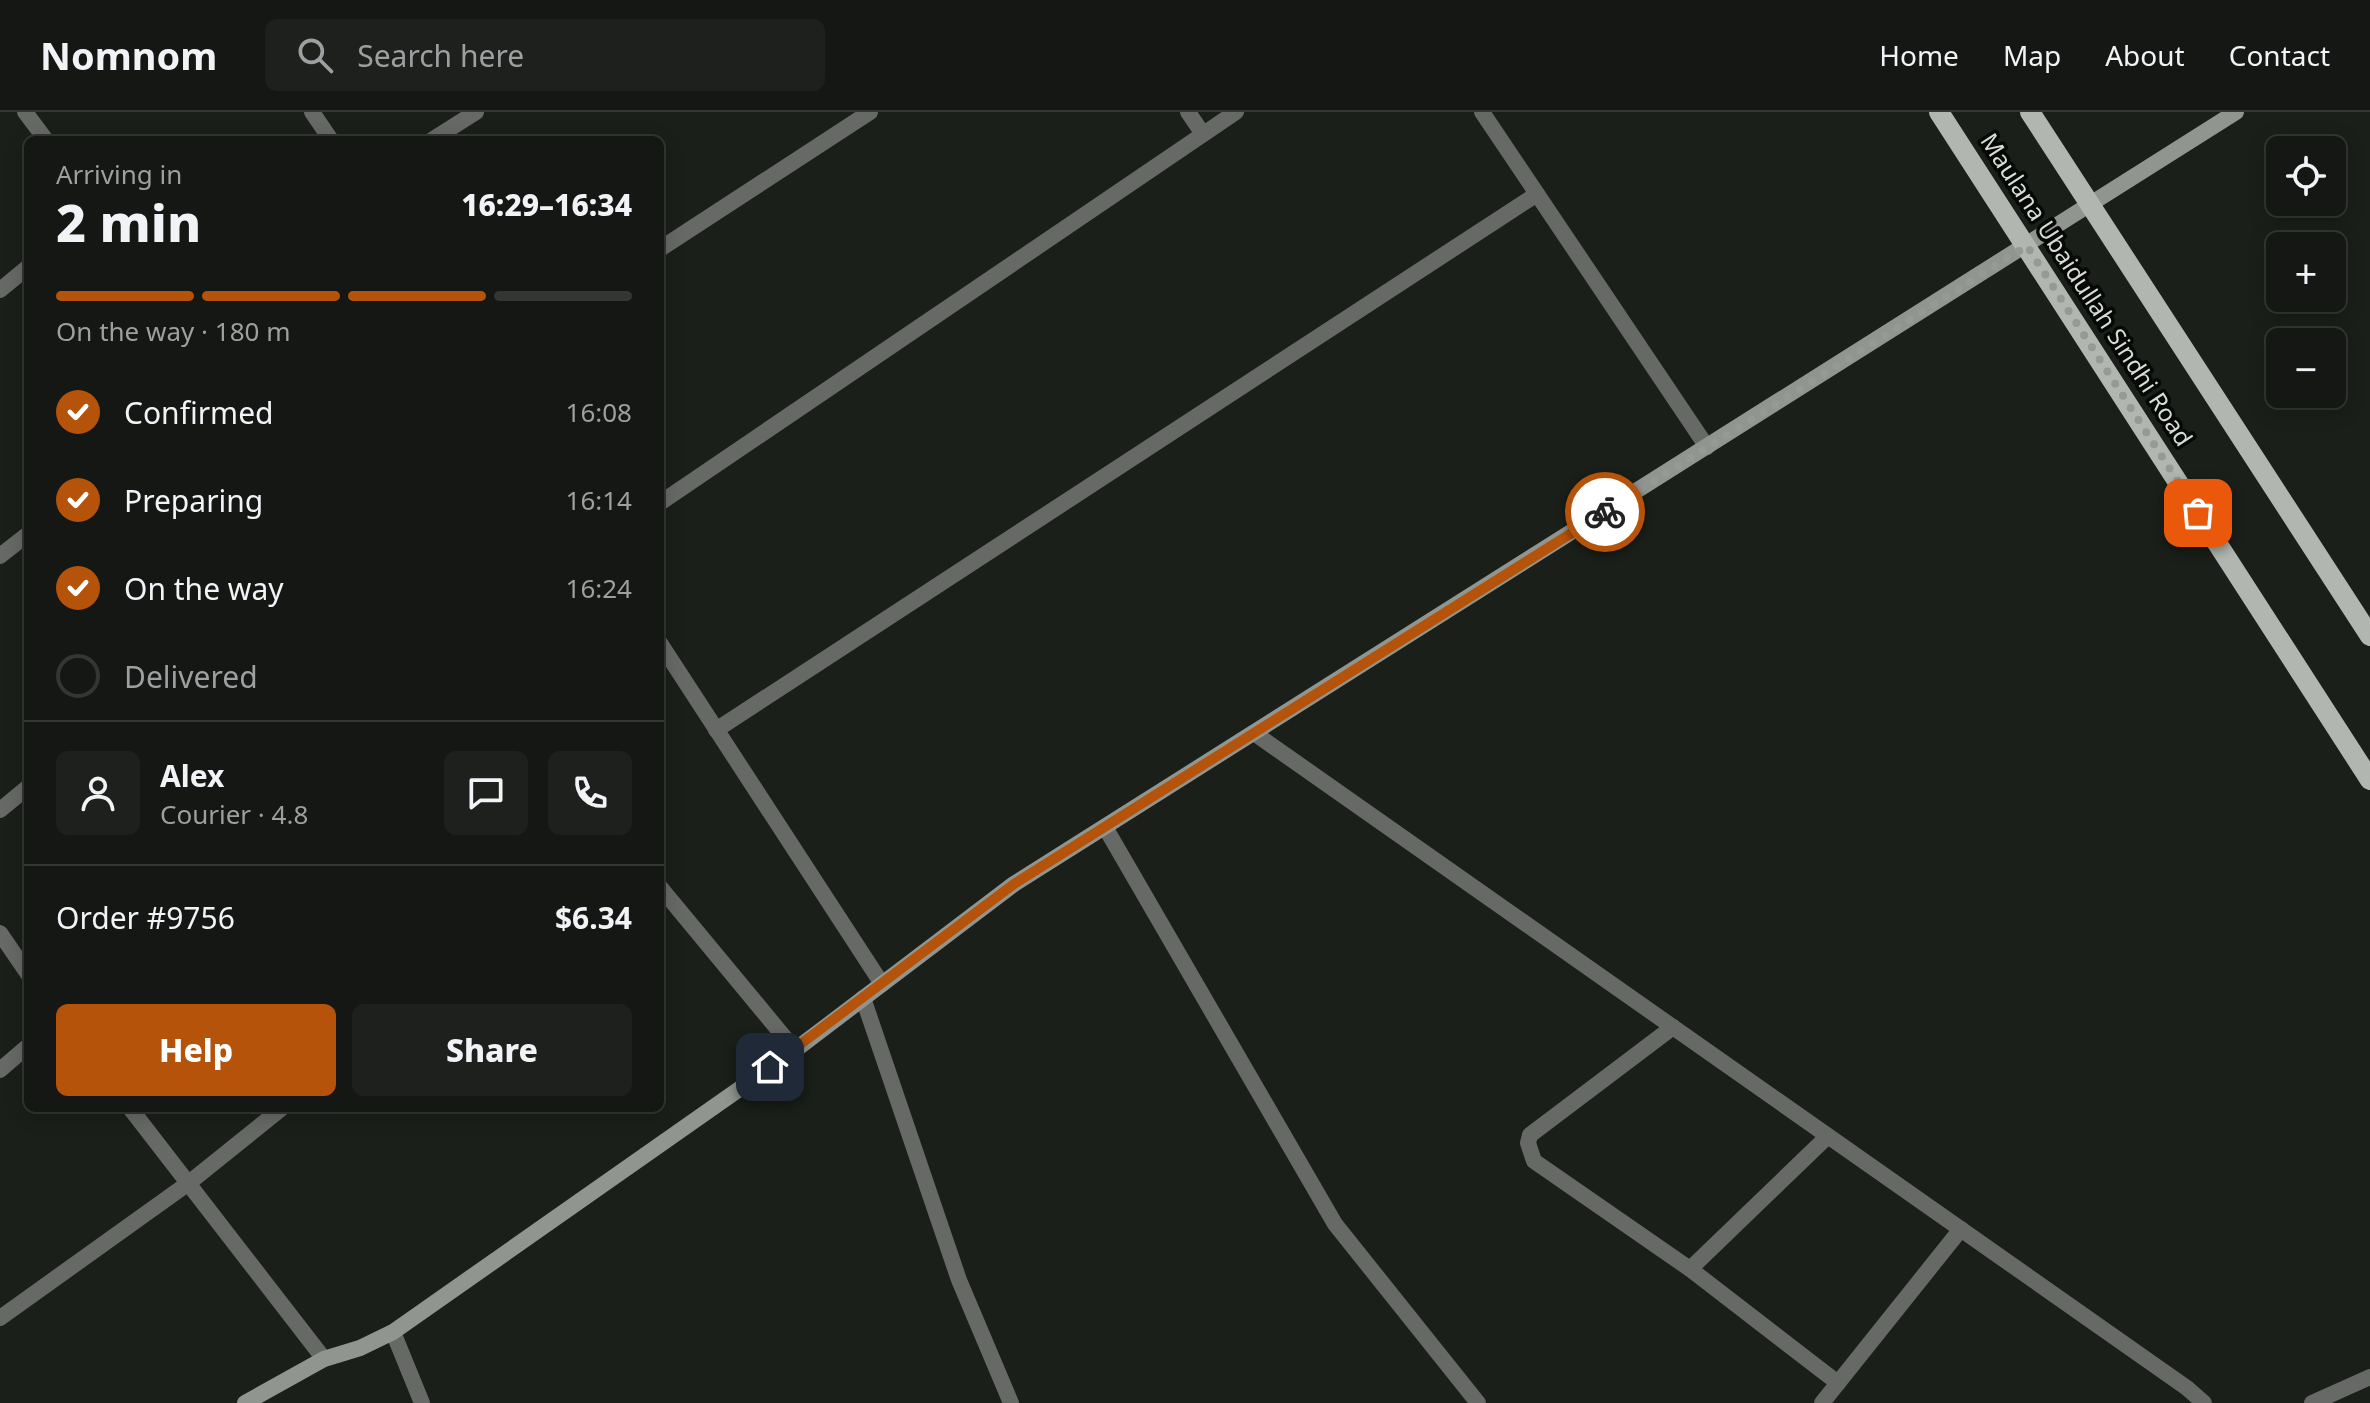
<!DOCTYPE html>
<html lang="en">
<head>
<meta charset="utf-8">
<style>
  :root { --surface:#141713; --page:#1d201c; --text:#f1f3f6; --muted:#9d9fa0; --line:#333633; --accent:#b45309 }
  body { margin:0; font-family:"Noto Sans",sans-serif; background:var(--page); color:var(--text); height:100vh; display:flex; flex-direction:column; font-size:30px; white-space:nowrap }
  * { box-sizing:border-box; margin:0 }
  p { font-size:26px; color:var(--muted) }
  .icon { flex:none; width:44px; height:44px; fill:none; stroke:currentColor; stroke-width:2; stroke-linecap:round; stroke-linejoin:round }
  .map { position:relative; flex:1; overflow:hidden }
  .details { position:absolute; left:24px; top:24px; width:640px; height:976px; display:flex; flex-direction:column; background:var(--surface); border-radius:12px; box-shadow:0 4px 20px #0003,0 0 0 2px var(--line) }
  .details>* { flex:none }
  .controls { position:absolute; left:2266px; top:24px; display:grid; gap:16px }
  .controls a { display:grid; place-items:center; width:80px; height:80px; border-radius:12px; background:var(--surface); box-shadow:0 4px 20px #0003,0 0 0 2px var(--line); font-size:40px }
  .pin { position:absolute; display:grid; place-items:center; width:68px; height:68px; color:#fff; margin:-34px; border-radius:16px; box-shadow:0 4px 12px #0006 }
  .courier { position:absolute; display:grid; place-items:center; width:80px; height:80px; margin:-40px; border:6px solid #b45309; border-radius:50%; background:#fff; color:#222; box-shadow:0 2px 10px #0007 }
  .overview em { font-style:normal; font-weight:800 }
  .overview div { display:flex; flex-direction:column-reverse }
  .overview { display:flex; align-items:center; justify-content:space-between; height:136px; padding:0 32px }
  h1 { font-size:52px; font-weight:800; line-height:60px }
  .bar { display:grid; grid-template-columns:repeat(4,1fr); gap:12px 8px; align-content:center; height:96px; padding:0 32px }
  .bar i { height:10px; border-radius:6px; background:var(--line) }
  .bar .selected { background:var(--accent) }
  .bar p { grid-column:span 4 }
  .line { display:flex; align-items:center; gap:20px; padding:0 32px; border-top:2px solid var(--line) }
  .line div { flex:1 }
  .round { display:grid; place-items:center; flex:none; width:84px; height:84px; border-radius:12px; background:var(--page) }
  ol { padding:0 32px; list-style:none }
  li { display:flex; align-items:center; gap:24px; height:88px }
  li p { margin-inline-start:auto }
  li .icon { padding:8px; border-radius:50%; background:var(--accent); color:#fff; stroke-width:4 }
  li:last-child { color:var(--muted) }
  li i { width:44px; height:44px; border:4px solid var(--line); border-radius:50% }
  .primary-button { display:flex; gap:16px; margin-top:auto; padding:16px 32px }
  .primary-button a { flex:1; height:92px; border-radius:12px; background:var(--accent); color:#fff; font-size:32px; font-weight:800; line-height:92px; text-align:center }
  .primary-button a+a { background:var(--page); color:var(--text) }
  header { display:flex; align-items:center; gap:48px; box-sizing:border-box; height:112px; padding:0 40px; background:var(--surface); border-bottom:2px solid var(--line) }
  header strong { font-size:38px }
  nav { display:flex; gap:44px; margin-inline-start:auto; font-size:28px }
  .search { width:560px; height:72px; background:var(--page); display:flex; align-items:center; gap:20px; box-sizing:border-box; padding:0 28px; border-radius:12px; color:var(--muted); font-size:30px }
  .map>svg:first-child { display:block }
</style>
</head>
<body>
<header>
<strong>Nomnom</strong>
<div class="search"><svg class="icon" aria-label="search" viewBox="0 0 24 24"><circle cx="10" cy="10" r="6"/><path d="M15 15l6 6"/></svg>Search here</div>
<nav><a>Home</a><a>Map</a><a>About</a><a>Contact</a></nav>
</header>
<div class="map">
<svg width="2370" height="1291" viewBox="0 0 2370 1291">
  <rect width="100%" height="100%" fill="#1a1f19"/>
  <g fill="none" stroke-linecap="round" stroke-linejoin="round">
    <g stroke="#676966" stroke-width="16">
      <path d="M25,0L46,28"/>
      <path d="M312,0L331,28"/>
      <path d="M1188,0L1203,22"/>
      <path d="M1482,0L1707,335"/>
      <path d="M432,28L476,0"/>
      <path d="M660,137L870,0"/>
      <path d="M0,178L28,155"/>
      <path d="M660,391L1236,0"/>
      <path d="M0,444L28,422"/>
      <path d="M660,531L882,872"/>
      <path d="M716,618L1537,82"/>
      <path d="M1254,621L2187,1276L2204,1291"/>
      <path d="M0,698L28,675"/>
      <path d="M1105,715L1335,1112L1478,1291"/>
      <path d="M660,775L795,938"/>
      <path d="M0,821L28,862"/>
      <path d="M863,886L959,1168L1011,1291"/>
      <path d="M1673,915L1530,1023L1528,1031L1534,1049L1690,1157L1838,1271"/>
      <path d="M0,958L28,934"/>
      <path d="M130,996L324,1247"/>
      <path d="M1690,1157L1828,1024"/>
      <path d="M0,1206L190,1070L282,996"/>
      <path d="M393,1220L422,1291"/>
      <path d="M1822,1291L1961,1117"/>
      <path d="M2312,1291L2370,1265"/>
    </g>
    <path stroke="#919590" stroke-width="16" d="M245,1291L324,1247L360,1236L393,1220L795,938L1014,772L2236,0"/>
    <g stroke="#b1b7b0" stroke-width="20">
      <path d="M1939,0L2370,668"/>
      <path d="M2030,0L2370,524"/>
    </g>
  </g>
  <g fill="none" stroke-linecap="round" stroke-linejoin="round">
    <path stroke="#969a95" stroke-width="8" stroke-dasharray="0 14.4" d="M1605,400L2027,134L2198,401"/>
    <path stroke="#b45309" stroke-width="10" d="M770,955L1014,772L1605,400"/>
  </g>
  <g text-anchor="middle" stroke-width="7" stroke-linejoin="round" paint-order="stroke">
    <g font-size="24" fill="#d8dcd8" stroke="#060806">
      <text transform="translate(2086 178) rotate(57)" y="8">Maulana Ubaidullah Sindhi Road</text>
    </g>
  </g>
</svg>
<div class="controls">
<a><svg class="icon" aria-label="locate" viewBox="0 0 24 24"><circle cx="12" cy="12" r="6"/><path d="M12 2v4M12 18v4M2 12h4M18 12h4"/></svg></a>
<a>+</a>
<a>−</a>
</div>
<div class="pin" style="left:2198px;top:401px;background:#ea580c"><svg class="icon" aria-label="bag" viewBox="0 0 24 24"><path d="M5 8h14l-1 12H6zM9 8a3 3 0 0 1 6 0"/></svg></div>
<div class="pin" style="left:770px;top:955px;background:#1f2937"><svg class="icon" aria-label="home" viewBox="0 0 24 24"><path d="M3 11l9-7 9 7M6 9v11h12V9"/></svg></div>
<div class="courier" style="left:1605px;top:400px"><svg class="icon" aria-label="bike" viewBox="0 0 24 24"><circle cx="6" cy="16" r="4"/><circle cx="18" cy="16" r="4"/><path d="M6 16l4-8h5l3 8M10 8l3 8H6M13 5h3"/></svg></div>
<section class="details">
<div class="overview"><div><h1>2 min</h1><p>Arriving in</p></div><em>16:29–16:34</em></div>
<div class="bar"><i class="selected"></i><i class="selected"></i><i class="selected"></i><i></i><p>On the way · 180 m</p></div>
<ol>
<li><svg class="icon" aria-label="check" viewBox="0 0 24 24"><path d="M5 12l5 5 9-10"/></svg>Confirmed<p>16:08</p></li>
<li><svg class="icon" aria-label="check" viewBox="0 0 24 24"><path d="M5 12l5 5 9-10"/></svg>Preparing<p>16:14</p></li>
<li><svg class="icon" aria-label="check" viewBox="0 0 24 24"><path d="M5 12l5 5 9-10"/></svg>On the way<p>16:24</p></li>
<li><i></i>Delivered</li>
</ol>
<div class="line" style="height:144px"><a class="round"><svg class="icon" aria-label="person" viewBox="0 0 24 24"><circle cx="12" cy="8" r="4"/><path d="M4 21q1-7 8-7t8 7"/></svg></a><div><b>Alex</b><p>Courier · 4.8</p></div><a class="round"><svg class="icon" aria-label="chat" viewBox="0 0 24 24"><path d="M4 5h16v11H9l-5 4z"/></svg></a><a class="round"><svg class="icon" aria-label="phone" viewBox="0 0 24 24"><path d="M5 4h4l2 5-3 2q2 4 5 5l2-3 5 2v4C11 20 4 13 5 4z"/></svg></a></div>
<div class="line" style="height:104px"><div>Order #9756</div><b>$6.34</b></div>
<div class="primary-button"><a>Help</a><a>Share</a></div>
</section>
</div>
</body>
</html>
